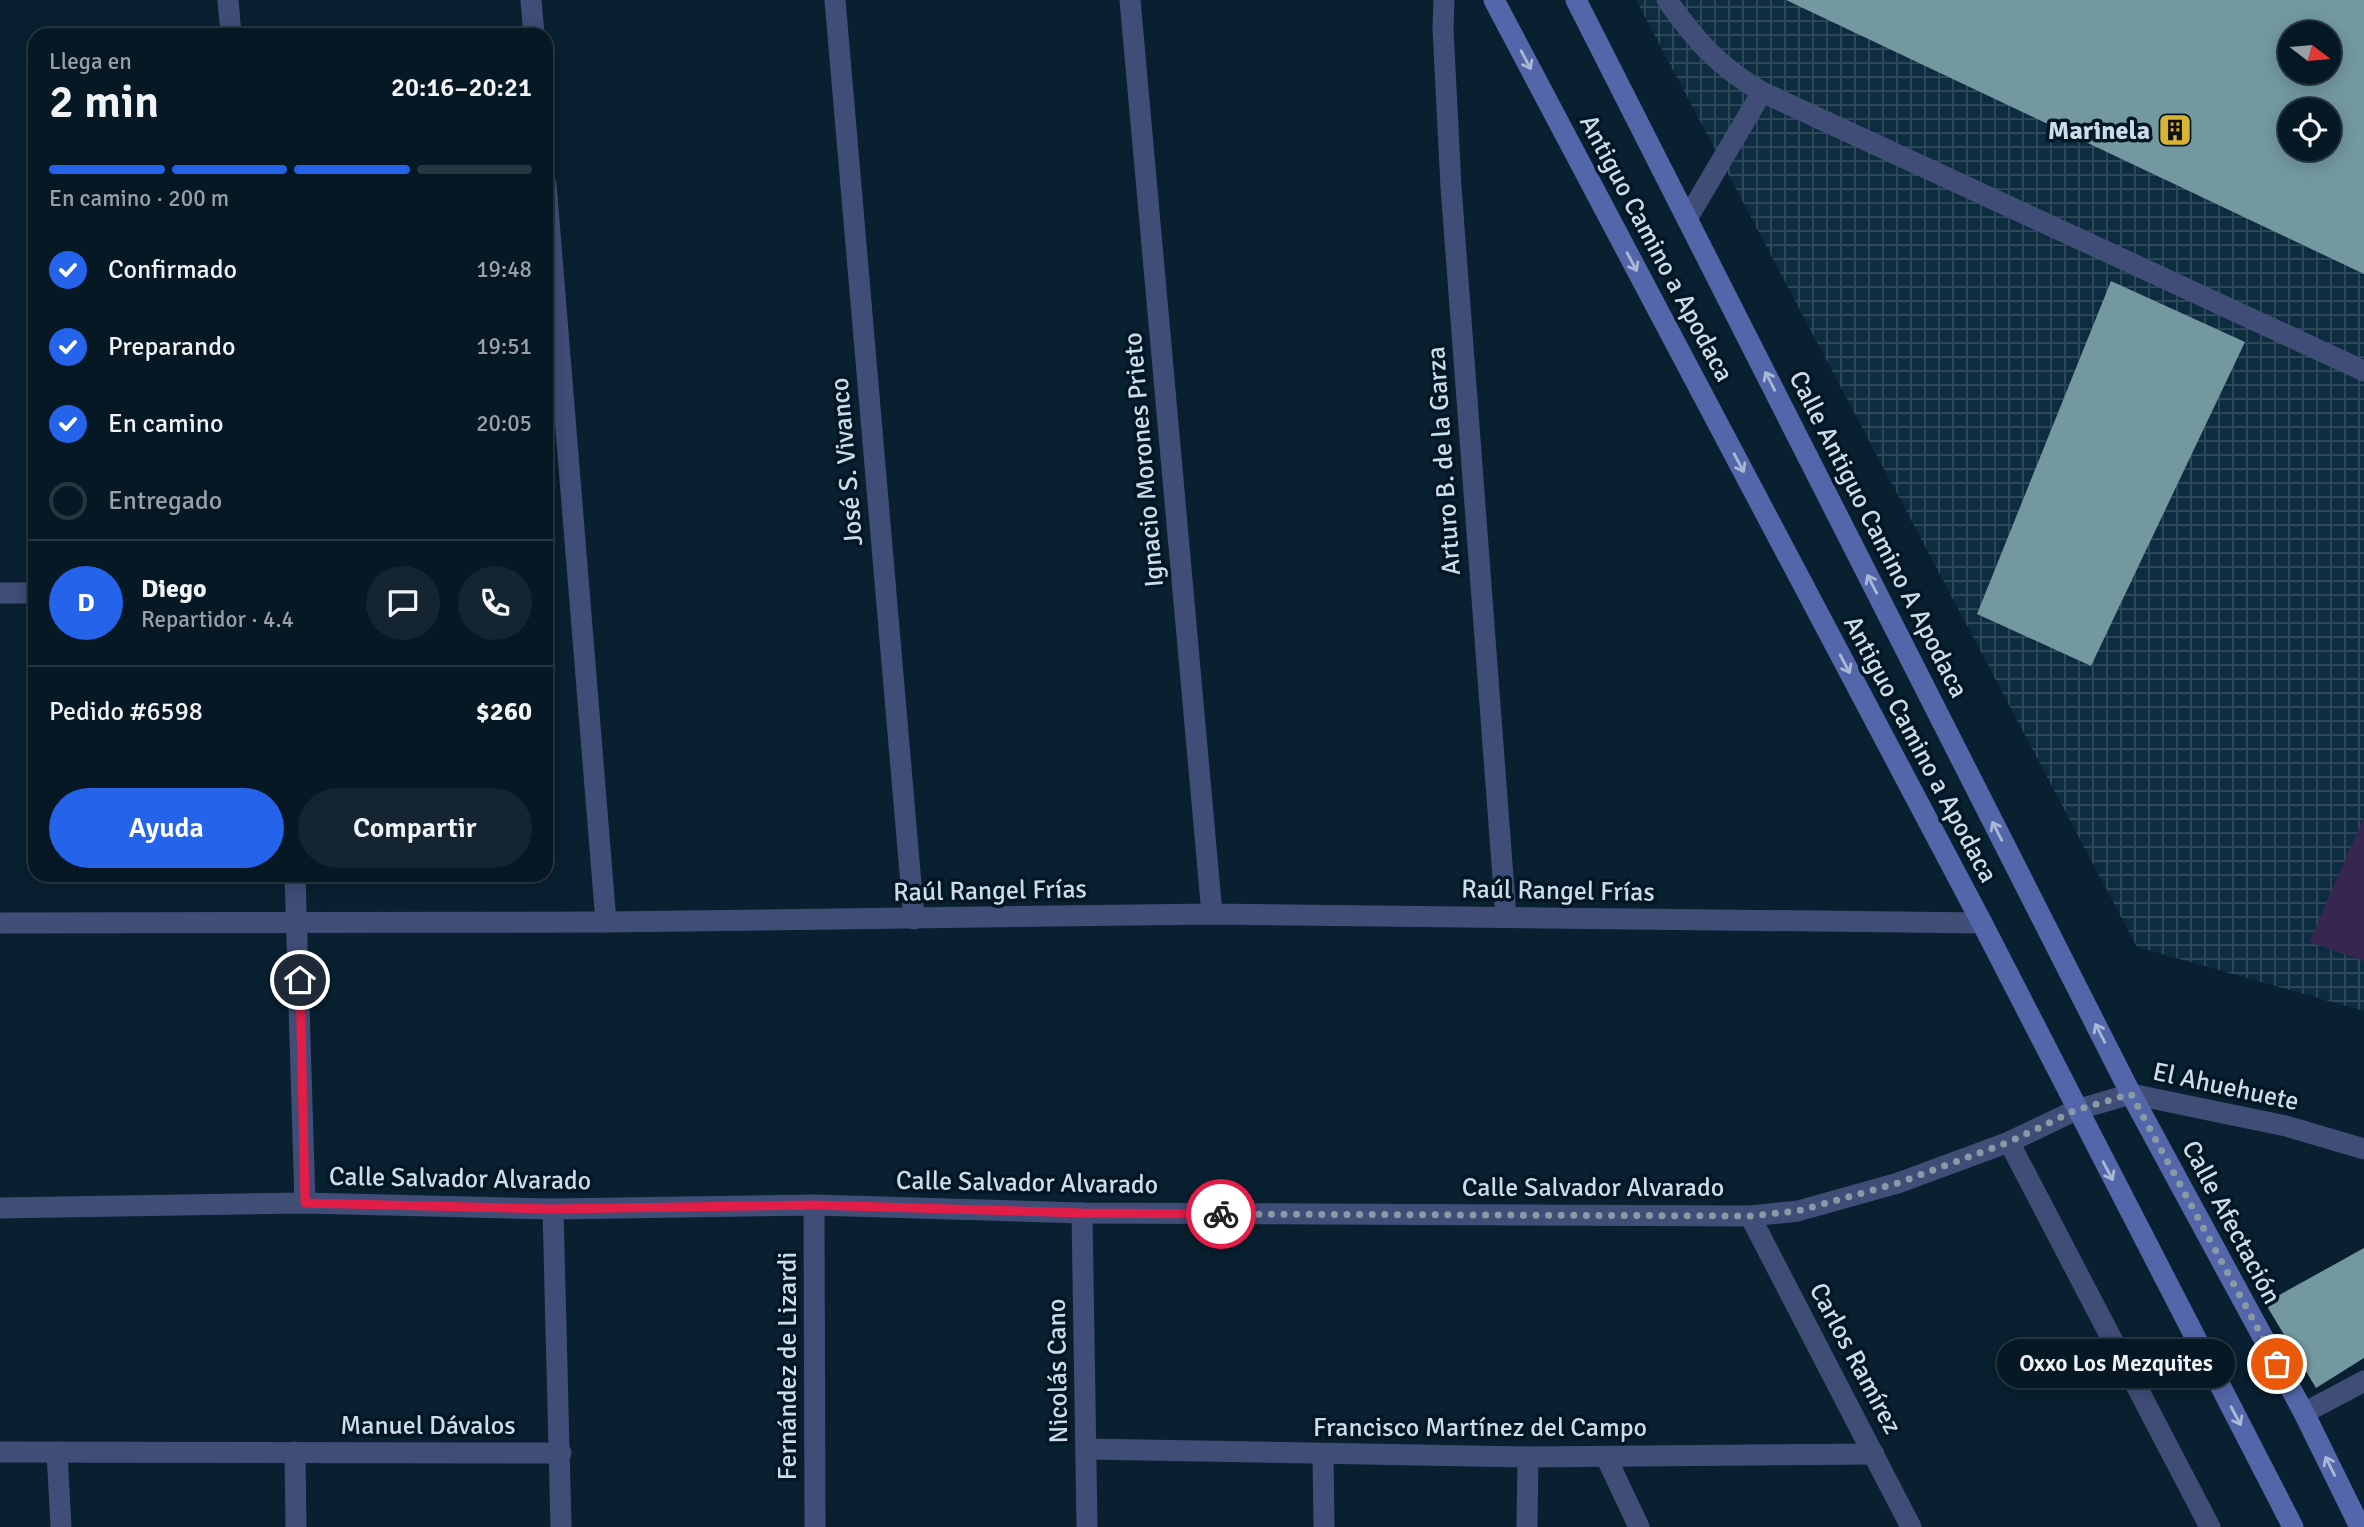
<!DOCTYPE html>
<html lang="es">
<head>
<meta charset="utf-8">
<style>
  :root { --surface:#061824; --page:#142531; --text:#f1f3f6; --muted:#98a0a6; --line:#273741; --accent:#2563eb }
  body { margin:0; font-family:Signika,sans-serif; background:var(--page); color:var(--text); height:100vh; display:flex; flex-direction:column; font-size:26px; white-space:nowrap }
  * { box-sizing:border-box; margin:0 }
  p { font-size:23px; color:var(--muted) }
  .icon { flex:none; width:38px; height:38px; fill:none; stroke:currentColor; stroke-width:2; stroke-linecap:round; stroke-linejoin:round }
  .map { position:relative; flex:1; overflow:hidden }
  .sheet { position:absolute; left:28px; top:28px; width:525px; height:854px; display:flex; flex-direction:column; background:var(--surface); border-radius:21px; box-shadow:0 4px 18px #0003,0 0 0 2px var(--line) }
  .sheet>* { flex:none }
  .needle { width:46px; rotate:106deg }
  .fabs { position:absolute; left:2278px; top:21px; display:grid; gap:14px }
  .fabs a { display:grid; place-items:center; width:63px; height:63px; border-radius:50%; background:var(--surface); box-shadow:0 4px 18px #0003,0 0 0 2px var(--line); font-size:35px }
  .pin { position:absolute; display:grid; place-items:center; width:60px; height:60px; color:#fff; margin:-30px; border:4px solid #fff; border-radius:50%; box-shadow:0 2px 7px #0007 }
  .courier { position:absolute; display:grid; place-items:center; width:70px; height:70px; margin:-35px; border:5px solid #e11d48; border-radius:50%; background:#fff; color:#222; box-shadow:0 2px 9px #0007 }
  .bubble { position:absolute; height:49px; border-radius:24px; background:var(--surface); box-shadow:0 4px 18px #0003,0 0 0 2px var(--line); font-size:23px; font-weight:600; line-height:49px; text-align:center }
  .headline em { font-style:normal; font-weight:600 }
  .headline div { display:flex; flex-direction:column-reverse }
  .headline { display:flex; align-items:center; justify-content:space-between; height:119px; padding:0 21px }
  h1 { font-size:46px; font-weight:600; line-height:52px }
  .bar { display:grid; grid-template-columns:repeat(4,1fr); gap:10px 7px; align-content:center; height:84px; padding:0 21px }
  .bar i { height:9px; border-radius:5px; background:var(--line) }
  .bar .current { background:var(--accent) }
  .bar p { grid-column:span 4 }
  .line { display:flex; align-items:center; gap:18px; padding:0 21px; border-top:2px solid var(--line) }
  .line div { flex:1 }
  .round { display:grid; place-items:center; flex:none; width:74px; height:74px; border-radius:37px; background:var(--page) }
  ol { padding:0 21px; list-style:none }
  li { display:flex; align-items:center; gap:21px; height:77px }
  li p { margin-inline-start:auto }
  li .icon { padding:7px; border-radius:50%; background:var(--accent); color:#fff; stroke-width:4 }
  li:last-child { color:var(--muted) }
  li i { width:38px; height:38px; border:4px solid var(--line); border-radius:50% }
  .action { display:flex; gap:14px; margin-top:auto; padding:14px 21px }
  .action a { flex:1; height:80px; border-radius:42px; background:var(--accent); color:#fff; font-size:28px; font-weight:600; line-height:80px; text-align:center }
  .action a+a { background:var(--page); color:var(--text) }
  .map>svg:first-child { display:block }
</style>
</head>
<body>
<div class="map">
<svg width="2364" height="1527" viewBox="0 0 2364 1527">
  <defs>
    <pattern id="industrial-grid" width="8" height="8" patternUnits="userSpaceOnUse" patternTransform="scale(1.75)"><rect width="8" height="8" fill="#0d2c40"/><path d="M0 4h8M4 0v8" fill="none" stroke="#2f4a5c"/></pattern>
  </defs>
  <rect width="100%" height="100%" fill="#082030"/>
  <path fill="url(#industrial-grid)" fill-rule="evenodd" d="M1636,0H2364V1011L2137,947ZM2291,33H2329V72H2291ZM2291,110H2329V149H2291Z"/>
  <path fill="#372750" d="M2364,817V961L2309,942Z"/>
  <g fill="#7398a0" fill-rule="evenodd">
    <path d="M1786,0H2364V274ZM2291,33H2329V72H2291ZM2291,110H2329V149H2291Z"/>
    <path d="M2111,281L2245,342L2091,666L1977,614Z"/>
    <path d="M2364,1248V1358L2316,1388L2265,1303Z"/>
  </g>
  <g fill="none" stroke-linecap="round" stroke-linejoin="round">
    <g stroke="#404d77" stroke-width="21">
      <path d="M1667,0C1696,41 1718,66 1762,92L2364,371"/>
      <path d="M1687,219L1762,92"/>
    </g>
    <g stroke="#404d77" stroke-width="21">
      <path d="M228,0L231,35"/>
      <path d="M531,0L534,35"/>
      <path d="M835,0L914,919"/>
      <path d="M1130,0L1212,914"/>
      <path d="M1444,0L1443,29L1451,187L1506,917"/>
      <path d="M546,184L606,922"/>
      <path d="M0,593H35"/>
      <path d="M295,875L305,1203"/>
      <path d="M0,923L606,922L1212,914L1982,923"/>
      <path d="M2009,1142L2210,1527"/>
      <path d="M814,1205L815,1527"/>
      <path d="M0,1208L305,1203L553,1209L814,1205L1082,1213L1750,1216L1798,1211L1898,1183L2009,1142L2076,1110L2131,1094L2286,1126L2364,1149"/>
      <path d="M553,1209L561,1527"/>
      <path d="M1082,1213L1087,1527"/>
      <path d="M1750,1216L1911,1527"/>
      <path d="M2304,1413L2364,1381"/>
      <path d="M1086,1449L1528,1457L1874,1454"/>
      <path d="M0,1452L561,1453"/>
      <path d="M57,1452L61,1527"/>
      <path d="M295,1452L296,1527"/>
      <path d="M1323,1454L1324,1527"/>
      <path d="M1606,1457L1639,1527"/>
      <path d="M1527,1527L1528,1457"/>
    </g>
    <g stroke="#5366aa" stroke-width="21">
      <path d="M1494,0L1982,923L2293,1527"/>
      <path d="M1576,0L2131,1094L2304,1413L2360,1527"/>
    </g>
  </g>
  <defs><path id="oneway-shaft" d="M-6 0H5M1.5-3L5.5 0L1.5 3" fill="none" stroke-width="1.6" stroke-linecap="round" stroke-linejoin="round" transform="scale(1.75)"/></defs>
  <g stroke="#a9b9d5">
    <use href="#oneway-shaft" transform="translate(1526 60) rotate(62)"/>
    <use href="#oneway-shaft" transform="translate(1632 262) rotate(62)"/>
    <use href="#oneway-shaft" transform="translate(1770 381) rotate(-117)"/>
    <use href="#oneway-shaft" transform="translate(1739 463) rotate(62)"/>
    <use href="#oneway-shaft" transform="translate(1872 584) rotate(-117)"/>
    <use href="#oneway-shaft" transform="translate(1845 664) rotate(62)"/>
    <use href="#oneway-shaft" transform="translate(1997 831) rotate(-117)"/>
    <use href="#oneway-shaft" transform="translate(2100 1033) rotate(-117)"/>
    <use href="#oneway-shaft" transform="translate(2108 1171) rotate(62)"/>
    <use href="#oneway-shaft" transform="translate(2236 1416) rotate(62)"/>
    <use href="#oneway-shaft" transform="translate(2330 1466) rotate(-116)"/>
  </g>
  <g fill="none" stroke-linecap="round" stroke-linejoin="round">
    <path stroke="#899aa7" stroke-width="7" stroke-dasharray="0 12.6" d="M1221,1214L1750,1216L1798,1211L1898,1183L2009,1142L2076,1110L2131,1094L2277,1364"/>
    <path stroke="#e11d48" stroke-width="9" d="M300,980L305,1203L553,1209L814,1205L1082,1213L1221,1214"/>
  </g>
  <defs>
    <symbol id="building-square" viewBox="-11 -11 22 22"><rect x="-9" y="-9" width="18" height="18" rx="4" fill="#d9b334" stroke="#011726"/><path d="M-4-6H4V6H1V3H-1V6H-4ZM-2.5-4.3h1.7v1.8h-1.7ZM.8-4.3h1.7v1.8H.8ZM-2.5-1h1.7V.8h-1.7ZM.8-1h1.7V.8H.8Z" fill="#111"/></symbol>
  </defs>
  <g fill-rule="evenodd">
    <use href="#building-square" x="2156" y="111" width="38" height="38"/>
  </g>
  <g text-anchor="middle" stroke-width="7" stroke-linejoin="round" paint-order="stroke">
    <g font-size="26" font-weight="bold" fill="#cedce7" stroke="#011726" text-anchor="end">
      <text x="2150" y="139">Marinela</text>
    </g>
    <g font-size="26" fill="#cedce7" stroke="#011726">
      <text transform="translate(1657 248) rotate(62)" y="9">Antiguo Camino a Apodaca</text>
      <text transform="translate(1143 460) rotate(-95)" y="9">Ignacio Morones Prieto</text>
      <text transform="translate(1443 461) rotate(-94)" y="9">Arturo B. de la Garza</text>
      <text transform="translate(846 462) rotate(-95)" y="9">José S. Vivanco</text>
      <text transform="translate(1879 534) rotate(63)" y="9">Calle Antiguo Camino A Apodaca</text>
      <text transform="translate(1921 749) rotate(62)" y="9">Antiguo Camino a Apodaca</text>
      <text transform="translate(990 890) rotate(-1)" y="9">Raúl Rangel Frías</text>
      <text transform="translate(1558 890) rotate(1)" y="9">Raúl Rangel Frías</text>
      <text transform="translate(2226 1086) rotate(12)" y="9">El Ahuehuete</text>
      <text transform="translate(460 1178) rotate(1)" y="9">Calle Salvador Alvarado</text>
      <text transform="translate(1027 1182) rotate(1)" y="9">Calle Salvador Alvarado</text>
      <text x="1593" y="1196">Calle Salvador Alvarado</text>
      <text transform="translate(2232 1222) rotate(62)" y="9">Calle Afectación</text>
      <text transform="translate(1856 1358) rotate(62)" y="9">Carlos Ramírez</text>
      <text transform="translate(787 1366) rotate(-90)" y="9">Fernández de Lizardi</text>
      <text transform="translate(1057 1371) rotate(-91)" y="9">Nicolás Cano</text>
      <text x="428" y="1434">Manuel Dávalos</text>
      <text x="1480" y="1436">Francisco Martínez del Campo</text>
    </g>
  </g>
</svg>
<div class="fabs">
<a><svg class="needle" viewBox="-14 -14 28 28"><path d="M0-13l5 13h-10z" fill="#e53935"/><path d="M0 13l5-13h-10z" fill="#98a0a6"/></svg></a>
<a><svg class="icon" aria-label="locate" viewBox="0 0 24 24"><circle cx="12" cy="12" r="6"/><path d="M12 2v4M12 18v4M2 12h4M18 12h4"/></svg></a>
</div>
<div class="pin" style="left:2277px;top:1364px;background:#ea580c"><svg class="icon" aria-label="bag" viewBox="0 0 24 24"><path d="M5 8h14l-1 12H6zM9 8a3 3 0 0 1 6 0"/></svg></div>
<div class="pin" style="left:300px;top:980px;background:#1f2937"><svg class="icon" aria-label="home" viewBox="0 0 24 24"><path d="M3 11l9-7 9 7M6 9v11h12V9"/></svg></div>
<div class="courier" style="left:1221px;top:1214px"><svg class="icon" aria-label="bike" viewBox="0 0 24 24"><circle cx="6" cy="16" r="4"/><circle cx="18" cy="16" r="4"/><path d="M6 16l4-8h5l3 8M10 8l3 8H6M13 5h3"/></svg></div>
<div class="bubble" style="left:1997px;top:1339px;width:238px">Oxxo Los Mezquites</div>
<section class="sheet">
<div class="headline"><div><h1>2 min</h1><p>Llega en</p></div><em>20:16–20:21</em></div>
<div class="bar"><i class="current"></i><i class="current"></i><i class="current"></i><i></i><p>En camino · 200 m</p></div>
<ol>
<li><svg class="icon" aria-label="check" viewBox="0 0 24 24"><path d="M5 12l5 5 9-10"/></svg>Confirmado<p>19:48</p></li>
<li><svg class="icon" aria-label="check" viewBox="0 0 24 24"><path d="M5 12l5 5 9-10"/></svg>Preparando<p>19:51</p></li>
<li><svg class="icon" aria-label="check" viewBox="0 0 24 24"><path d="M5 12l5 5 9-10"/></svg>En camino<p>20:05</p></li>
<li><i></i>Entregado</li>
</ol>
<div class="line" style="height:126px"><b class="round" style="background:var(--accent);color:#fff">D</b><div><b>Diego</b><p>Repartidor · 4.4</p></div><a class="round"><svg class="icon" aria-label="chat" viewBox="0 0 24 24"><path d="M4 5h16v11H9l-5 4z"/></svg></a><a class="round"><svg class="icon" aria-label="phone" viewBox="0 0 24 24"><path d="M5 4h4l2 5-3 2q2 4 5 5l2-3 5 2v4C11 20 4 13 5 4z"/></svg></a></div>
<div class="line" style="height:91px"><div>Pedido #6598</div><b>$260</b></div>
<div class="action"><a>Ayuda</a><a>Compartir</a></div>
</section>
</div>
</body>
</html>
